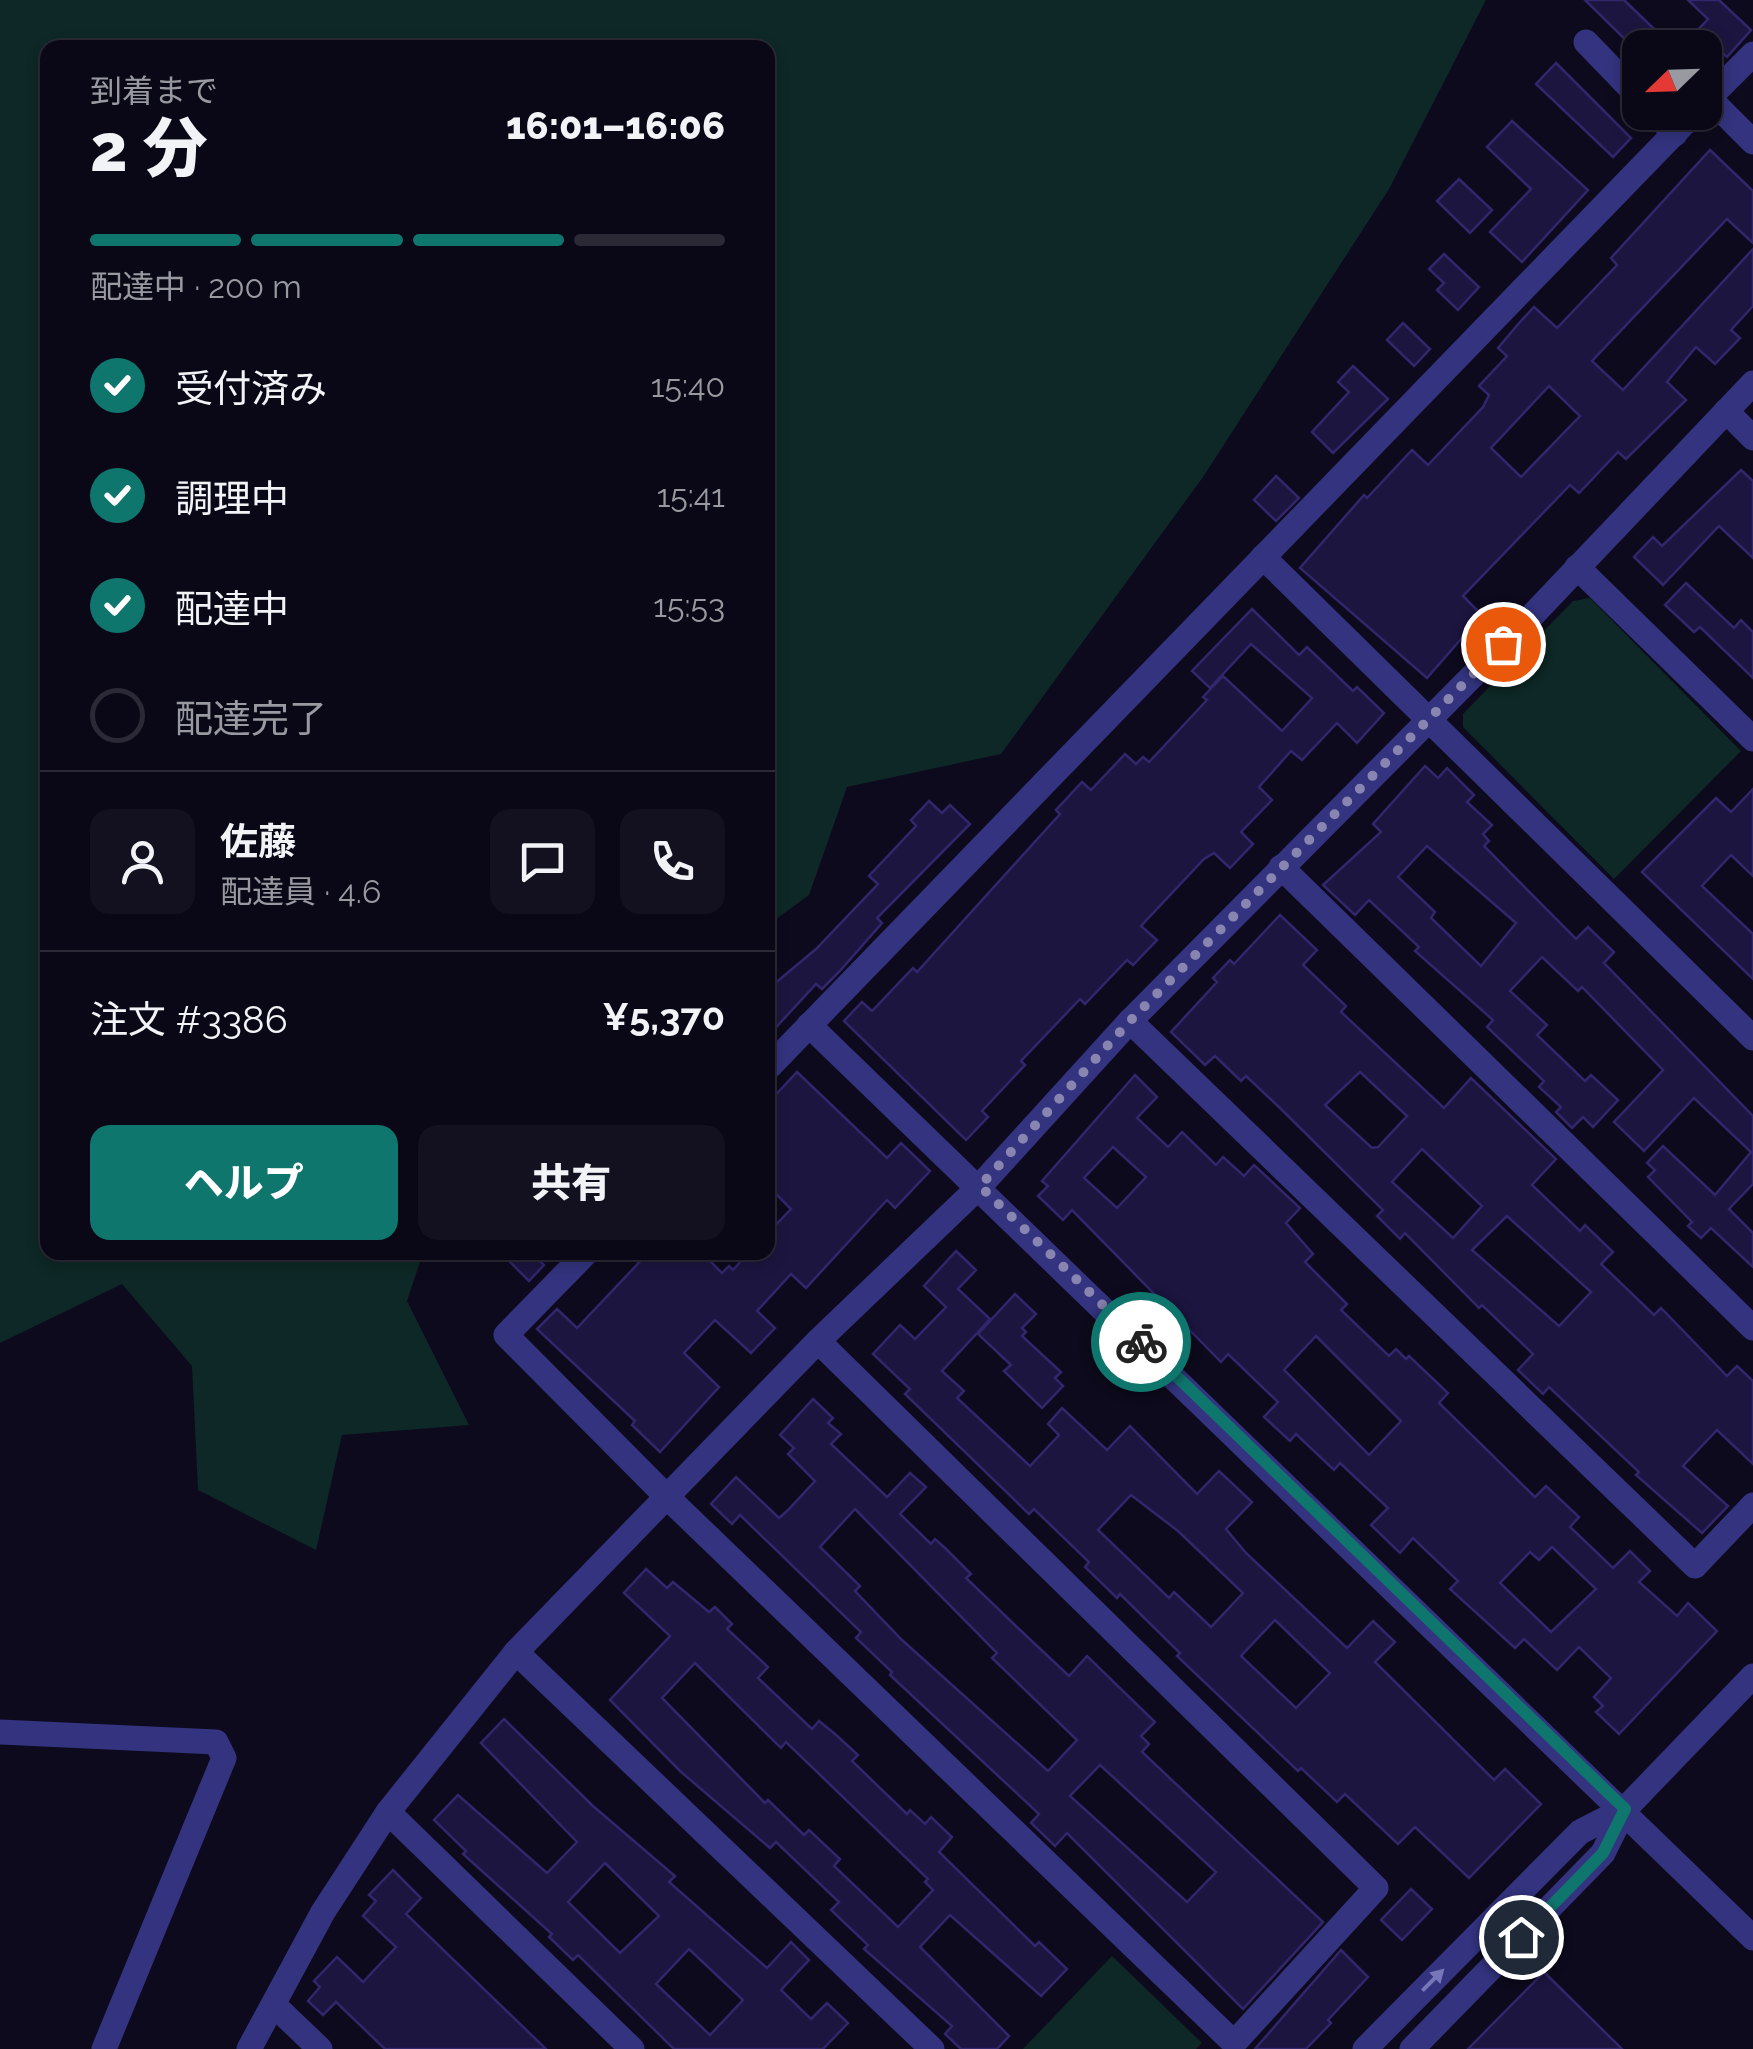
<!DOCTYPE html>
<html lang="ja">
<head>
<meta charset="utf-8">
<style>
  :root { --surface:#0a0816; --page:#13111f; --text:#f1f3f6; --muted:#999aa1; --line:#2a2935; --accent:#0f766e }
  body { margin:0; font-family:Raleway,"Noto Sans JP",sans-serif; background:var(--page); color:var(--text); height:100vh; display:flex; flex-direction:column; font-size:38px; white-space:nowrap }
  * { box-sizing:border-box; margin:0 }
  p { font-size:32px; color:var(--muted) }
  .icon { flex:none; width:55px; height:55px; fill:none; stroke:currentColor; stroke-width:2; stroke-linecap:round; stroke-linejoin:round }
  .map { position:relative; flex:1; overflow:hidden }
  .sheet { position:absolute; left:40px; top:40px; width:735px; height:1220px; display:flex; flex-direction:column; background:var(--surface); border-radius:20px; box-shadow:0 5px 15px #0003,0 0 0 2px var(--line) }
  .sheet>* { flex:none }
  .needle { width:65px; rotate:247deg }
  .tools { position:absolute; left:1622px; top:30px; display:grid; gap:20px }
  .tools a { display:grid; place-items:center; width:100px; height:100px; border-radius:20px; background:var(--surface); box-shadow:0 5px 15px #0003,0 0 0 2px var(--line); font-size:50px }
  .pin { position:absolute; display:grid; place-items:center; width:85px; height:85px; color:#fff; margin:-42px; border:5px solid #fff; border-radius:50%; box-shadow:0 2px 10px #0007 }
  .courier { position:absolute; display:grid; place-items:center; width:100px; height:100px; margin:-50px; border:8px solid #0f766e; border-radius:50%; background:#fff; color:#222; box-shadow:0 2px 12px #0007 }
  .head em { font-style:normal; font-weight:800 }
  .head div { display:flex; flex-direction:column-reverse }
  .head { display:flex; align-items:center; justify-content:space-between; height:170px; padding:0 50px }
  h1 { font-size:65px; font-weight:800; line-height:75px }
  .bar { display:grid; grid-template-columns:repeat(4,1fr); gap:15px 10px; align-content:center; height:120px; padding:0 50px }
  .bar i { height:12px; border-radius:8px; background:var(--line) }
  .bar .on { background:var(--accent) }
  .bar p { grid-column:span 4 }
  .line { display:flex; align-items:center; gap:25px; padding:0 50px; border-top:2px solid var(--line) }
  .line div { flex:1 }
  .round { display:grid; place-items:center; flex:none; width:105px; height:105px; border-radius:20px; background:var(--page) }
  ol { padding:0 50px; list-style:none }
  li { display:flex; align-items:center; gap:30px; height:110px }
  li p { margin-inline-start:auto }
  li .icon { padding:10px; border-radius:50%; background:var(--accent); color:#fff; stroke-width:4 }
  li:last-child { color:var(--muted) }
  li i { width:55px; height:55px; border:5px solid var(--line); border-radius:50% }
  .primary-button { display:flex; gap:20px; margin-top:auto; padding:20px 50px }
  .primary-button a { flex:1; height:115px; border-radius:20px; background:var(--accent); color:#fff; font-size:40px; font-weight:800; line-height:115px; text-align:center }
  .primary-button a+a { background:var(--page); color:var(--text) }
  .map>svg:first-child { display:block }
</style>
</head>
<body>
<div class="map">
<svg width="1753" height="2049" viewBox="0 0 1753 2049">
  <rect width="100%" height="100%" fill="#0d0a1d"/>
  <g fill="#0d2826">
    <path d="M0,0H1486L1389,189L1203,477L1001,754L847,787L809,895L768,925V48H48V1252L423,1253L407,1301L469,1425L342,1435L316,1550L198,1490L192,1366L122,1284L0,1343Z"/>
    <path d="M1590,598L1741,751L1614,879L1463,727V714L1573,601Z"/>
    <path d="M1112,1956L1202,2043L1196,2049H1023Z"/>
  </g>
  <g fill="#1c153f" stroke="#32266d" stroke-width="2.5" fill-rule="evenodd">
    <path d="M1585,0H1624L1674,48H1634Z"/>
    <path d="M1688,0H1719L1751,30L1727,57L1717,48H1681L1708,19Z"/>
    <path d="M1556,63L1631,138L1613,157L1536,84Z"/>
    <path d="M1512,121L1588,190L1522,262L1490,232L1531,189L1487,147Z"/>
    <path d="M1710,150L1753,191V243L1727,219L1592,361L1623,390L1753,249V306L1731,330L1740,338L1715,364L1696,347L1667,382L1686,400L1626,459L1618,452L1579,493L1570,485L1463,596L1482,615L1427,678L1300,568L1364,495L1367,498L1412,450L1428,465L1483,407L1489,395L1479,386L1507,356L1498,348L1520,322L1534,307L1557,328L1617,265L1611,258ZM1549,386L1580,416L1521,477L1491,448Z"/>
    <path d="M1459,179L1492,210L1470,233L1437,201Z"/>
    <path d="M1444,254L1479,287L1458,310L1437,290L1444,283L1429,269Z"/>
    <path d="M1403,323L1430,349L1414,366L1387,340Z"/>
    <path d="M1353,366L1388,399L1333,453L1312,432L1349,392L1338,382Z"/>
    <path d="M1741,470L1753,481V558L1719,526L1663,585L1634,557L1653,537L1662,546Z"/>
    <path d="M1276,476L1299,498L1276,521L1254,500Z"/>
    <path d="M1686,583L1734,628L1741,620L1753,632V678L1700,627L1694,632L1665,605Z"/>
    <path d="M1252,609L1299,655L1307,647L1353,691L1357,687L1384,713L1357,743L1337,723L1302,760L1291,751L1259,787L1272,800L1241,832L1253,844L1230,868L1214,853L1204,859L1141,926L1157,940L1133,965L1127,960L1085,1004L1080,999L1021,1061L1025,1065L982,1111L988,1117L966,1140L844,1021L862,1002L872,1011L913,968L917,972L1060,814L1056,810L1082,782L1091,790L1125,754L1136,764L1143,757L1149,762L1207,700L1203,697L1223,676L1282,731L1312,698L1251,644L1210,688L1192,671Z"/>
    <path d="M1425,766L1438,778L1447,768L1474,795L1467,802L1492,825L1483,834L1489,841L1484,846L1576,939L1588,927L1614,952L1604,963L1753,1116V1184L1729,1209L1753,1233V1267L1711,1228L1701,1238L1688,1226L1692,1222L1648,1177L1655,1170L1647,1163L1663,1146L1715,1195L1751,1152L1694,1098L1644,1151L1614,1122L1663,1070L1582,987L1578,991L1542,957L1510,991L1547,1025L1537,1035L1585,1081L1591,1075L1618,1100L1593,1127L1583,1117L1572,1128L1556,1112L1561,1107L1539,1087L1544,1081L1487,1027L1493,1020L1415,951L1419,947L1369,900L1355,915L1323,885L1381,832L1373,824ZM1427,846L1516,923L1481,966L1431,918L1435,912L1398,877Z"/>
    <path d="M1753,789V876L1731,855L1702,886L1753,934V979L1642,872L1716,798L1731,812Z"/>
    <path d="M929,801L942,813L950,805L970,824L877,918L882,923L839,972L822,989L816,984L768,1036V989L816,949L878,884L869,876L916,826L911,820Z"/>
    <path d="M1280,915L1317,950L1303,965L1346,1006L1341,1012L1444,1108L1471,1078L1556,1159L1532,1185L1580,1231L1585,1225L1613,1252L1601,1264L1654,1315L1661,1308L1727,1376L1737,1366L1753,1381V1464L1717,1430L1683,1466L1728,1506L1702,1533L1636,1475L1639,1472L1549,1387L1543,1394L1518,1370L1533,1354L1482,1305L1479,1308L1405,1233L1400,1239L1377,1216L1383,1210L1280,1108L1246,1076L1241,1081L1215,1056L1205,1065L1171,1032L1217,982L1213,978L1230,960L1234,964ZM1360,1072L1407,1116L1378,1147L1372,1148L1325,1105ZM1422,1149L1482,1206L1453,1238L1392,1182ZM1507,1216L1591,1292L1559,1326L1472,1250Z"/>
    <path d="M797,1072L887,1158L901,1143L930,1171L895,1208L887,1200L806,1288L791,1274L757,1311L775,1328L751,1353L715,1320L684,1353L719,1387L660,1452L632,1425L635,1421L537,1329L557,1309L577,1328L649,1252H701L722,1273L729,1266L733,1270L749,1252H768V1233L791,1209L768,1186V1103Z"/>
    <path d="M1135,1075L1157,1097L1137,1118L1168,1147L1182,1132L1216,1165L1223,1157L1244,1176L1254,1165L1300,1208L1286,1223L1313,1254L1305,1262L1347,1304L1341,1310L1389,1356L1396,1349L1406,1359L1409,1356L1448,1393L1439,1403L1535,1497L1546,1486L1579,1517L1570,1527L1613,1568L1630,1551L1650,1571L1639,1582L1677,1616L1688,1603L1717,1631L1619,1734L1596,1712L1603,1706L1594,1697L1611,1678L1579,1647L1557,1670L1524,1639L1515,1648L1450,1589L1458,1581L1413,1538L1400,1553L1371,1525L1388,1508L1340,1463L1334,1470L1296,1434L1290,1441L1264,1417L1278,1402L1228,1354L1221,1362L1072,1210L1063,1220L1038,1196L1048,1186L1042,1181ZM1113,1147L1146,1177L1117,1208L1084,1178ZM1316,1336L1401,1421L1369,1455L1284,1370ZM1552,1547L1596,1589L1551,1632L1500,1583L1530,1552L1539,1560Z"/>
    <path d="M956,1251L976,1270L958,1289L990,1319L942,1371L964,1391L957,1398L1030,1466L1059,1435L1048,1424L1062,1408L1107,1450L1130,1426L1197,1494L1219,1471L1252,1502L1226,1529L1246,1553L1347,1648L1373,1621L1395,1642L1375,1662L1494,1780L1505,1769L1541,1804L1469,1878L1415,1827L1398,1844L1345,1794L1337,1802L1301,1768L1298,1771L1177,1656L1180,1653L1120,1594L1117,1598L1085,1567L1089,1562L1034,1509L1029,1514L905,1394L910,1389L873,1354L900,1325L915,1339L946,1307L924,1286ZM1131,1495L1178,1531L1243,1593L1211,1627L1174,1592L1169,1598L1098,1530ZM1275,1620L1330,1673L1296,1708L1241,1656Z"/>
    <path d="M500,1252H531L544,1265L529,1281Z"/>
    <path d="M1015,1294L1036,1314L1022,1328L1026,1332L1022,1336L1061,1372L1055,1378L1063,1386L1042,1408L1004,1371L1011,1365L978,1334Z"/>
    <path d="M813,1399L833,1418L828,1423L841,1434L831,1444L887,1497L910,1473L926,1487L900,1514L931,1544L935,1539L946,1549L971,1574L966,1578L1019,1629L1069,1676L1087,1656L1155,1722L1141,1736L1149,1744L1142,1752L1323,1922L1243,2009L1067,1833L1055,1846L1031,1823L1039,1814L890,1675L892,1672L856,1638L861,1632L740,1515L732,1524L711,1504L736,1477L779,1518L787,1511L815,1481L788,1454L794,1448L780,1435ZM855,1509L997,1653L992,1658L1077,1740L1048,1771L902,1640L855,1591L860,1586L820,1547ZM1100,1765L1216,1872L1187,1902L1070,1796Z"/>
    <path d="M646,1569L667,1588L673,1582L709,1612L715,1607L732,1624L727,1629L768,1667L758,1678L812,1729L819,1721L835,1734L858,1755L852,1761L907,1814L910,1810L925,1824L931,1817L952,1837L939,1852L1035,1946L1039,1942L1067,1969L1041,1996L950,1915L920,1947L1009,2036L997,2049H961L945,2034L952,2026L864,1949L868,1945L831,1910L839,1902L776,1842L770,1848L680,1771L610,1700L670,1636L624,1593ZM695,1663L781,1748L786,1742L928,1879L925,1882L933,1890L898,1927L834,1866L840,1859L809,1830L804,1835L768,1800L765,1803L662,1698Z"/>
    <path d="M504,1719L593,1806L675,1876L669,1882L767,1968L791,1942L809,1960L781,1990L811,2019L827,2003L848,2023L823,2049H674L578,1955L573,1960L549,1937L552,1934L463,1854L466,1851L434,1820L458,1795L547,1873L577,1842L481,1743ZM605,1863L659,1916L620,1953L568,1902ZM689,1949L743,2000L710,2035L656,1984Z"/>
    <path d="M393,1870L421,1898L406,1914L546,2049H385L336,2002L323,2015L308,2001L320,1987L314,1981L337,1957L363,1982L396,1947L363,1916L376,1901L369,1895Z"/>
    <path d="M1411,1889L1432,1909L1402,1940L1381,1920Z"/>
    <path d="M1341,1950L1368,1977L1328,2020L1331,2023L1306,2049H1255Z"/>
    <path d="M1544,1972L1622,2049H1468Z"/>
  </g>
  <g fill="none" stroke-linecap="round" stroke-linejoin="round">
    <g stroke="#33337f" stroke-width="25">
      <path d="M1586,42L1640,98"/>
      <path d="M1709,98L1753,142"/>
      <path d="M1705,102L1753,54"/>
      <path d="M1654,112L1675,134"/>
      <path d="M1726,411L1753,438"/>
      <path d="M1263,557L1753,1038"/>
      <path d="M1577,567L1753,739"/>
      <path d="M1281,867L1753,1328"/>
      <path d="M1130,1021L1695,1566L1753,1505"/>
      <path d="M809,1025L1753,1938"/>
      <path d="M768,1068L1695,112"/>
      <path d="M587,1252L506,1335L666,1496L1234,2043L1376,1888L818,1341"/>
      <path d="M516,1652L932,2049"/>
      <path d="M0,1732L216,1742L224,1758L104,2049"/>
      <path d="M388,1812L632,2049"/>
      <path d="M274,2005L320,2049"/>
      <path d="M249,2049L323,1912L388,1812L516,1652L818,1341L980,1186L1130,1021L1529,619L1753,383"/>
      <path d="M1365,2049L1580,1832L1625,1809"/>
      <path d="M1412,2049L1603,1853L1625,1809L1753,1676"/>
    </g>
  </g>
  <defs><path id="oneway-solid" d="M-6-.8H1V-3.2L6.5 0L1 3.2V.8H-6Z" transform="scale(2.5)"/></defs>
  <use fill="#7776b9" href="#oneway-solid" transform="translate(1433 1980) rotate(-45)"/>
  <g fill="none" stroke-linecap="round" stroke-linejoin="round">
    <path stroke="#8885b0" stroke-width="10" stroke-dasharray="0 18" d="M1141,1342L980,1186L1130,1021L1503,644"/>
    <path stroke="#0f766e" stroke-width="12" d="M1141,1342L1625,1809L1603,1853L1521,1937"/>
  </g>
</svg>
<div class="tools">
<a><svg class="needle" viewBox="-14 -14 28 28"><path d="M0-13l5 13h-10z" fill="#e53935"/><path d="M0 13l5-13h-10z" fill="#999aa1"/></svg></a>
</div>
<div class="pin" style="left:1503px;top:644px;background:#ea580c"><svg class="icon" aria-label="bag" viewBox="0 0 24 24"><path d="M5 8h14l-1 12H6zM9 8a3 3 0 0 1 6 0"/></svg></div>
<div class="pin" style="left:1521px;top:1937px;background:#1f2937"><svg class="icon" aria-label="home" viewBox="0 0 24 24"><path d="M3 11l9-7 9 7M6 9v11h12V9"/></svg></div>
<div class="courier" style="left:1141px;top:1342px"><svg class="icon" aria-label="bike" viewBox="0 0 24 24"><circle cx="6" cy="16" r="4"/><circle cx="18" cy="16" r="4"/><path d="M6 16l4-8h5l3 8M10 8l3 8H6M13 5h3"/></svg></div>
<section class="sheet">
<div class="head"><div><h1>2 分</h1><p>到着まで</p></div><em>16:01–16:06</em></div>
<div class="bar"><i class="on"></i><i class="on"></i><i class="on"></i><i></i><p>配達中 · 200 m</p></div>
<ol>
<li><svg class="icon" aria-label="check" viewBox="0 0 24 24"><path d="M5 12l5 5 9-10"/></svg>受付済み<p>15:40</p></li>
<li><svg class="icon" aria-label="check" viewBox="0 0 24 24"><path d="M5 12l5 5 9-10"/></svg>調理中<p>15:41</p></li>
<li><svg class="icon" aria-label="check" viewBox="0 0 24 24"><path d="M5 12l5 5 9-10"/></svg>配達中<p>15:53</p></li>
<li><i></i>配達完了</li>
</ol>
<div class="line" style="height:180px"><a class="round"><svg class="icon" aria-label="person" viewBox="0 0 24 24"><circle cx="12" cy="8" r="4"/><path d="M4 21q1-7 8-7t8 7"/></svg></a><div><b>佐藤</b><p>配達員 · 4.6</p></div><a class="round"><svg class="icon" aria-label="chat" viewBox="0 0 24 24"><path d="M4 5h16v11H9l-5 4z"/></svg></a><a class="round"><svg class="icon" aria-label="phone" viewBox="0 0 24 24"><path d="M5 4h4l2 5-3 2q2 4 5 5l2-3 5 2v4C11 20 4 13 5 4z"/></svg></a></div>
<div class="line" style="height:130px"><div>注文 #3386</div><b>¥5,370</b></div>
<div class="primary-button"><a>ヘルプ</a><a>共有</a></div>
</section>
</div>
</body>
</html>
